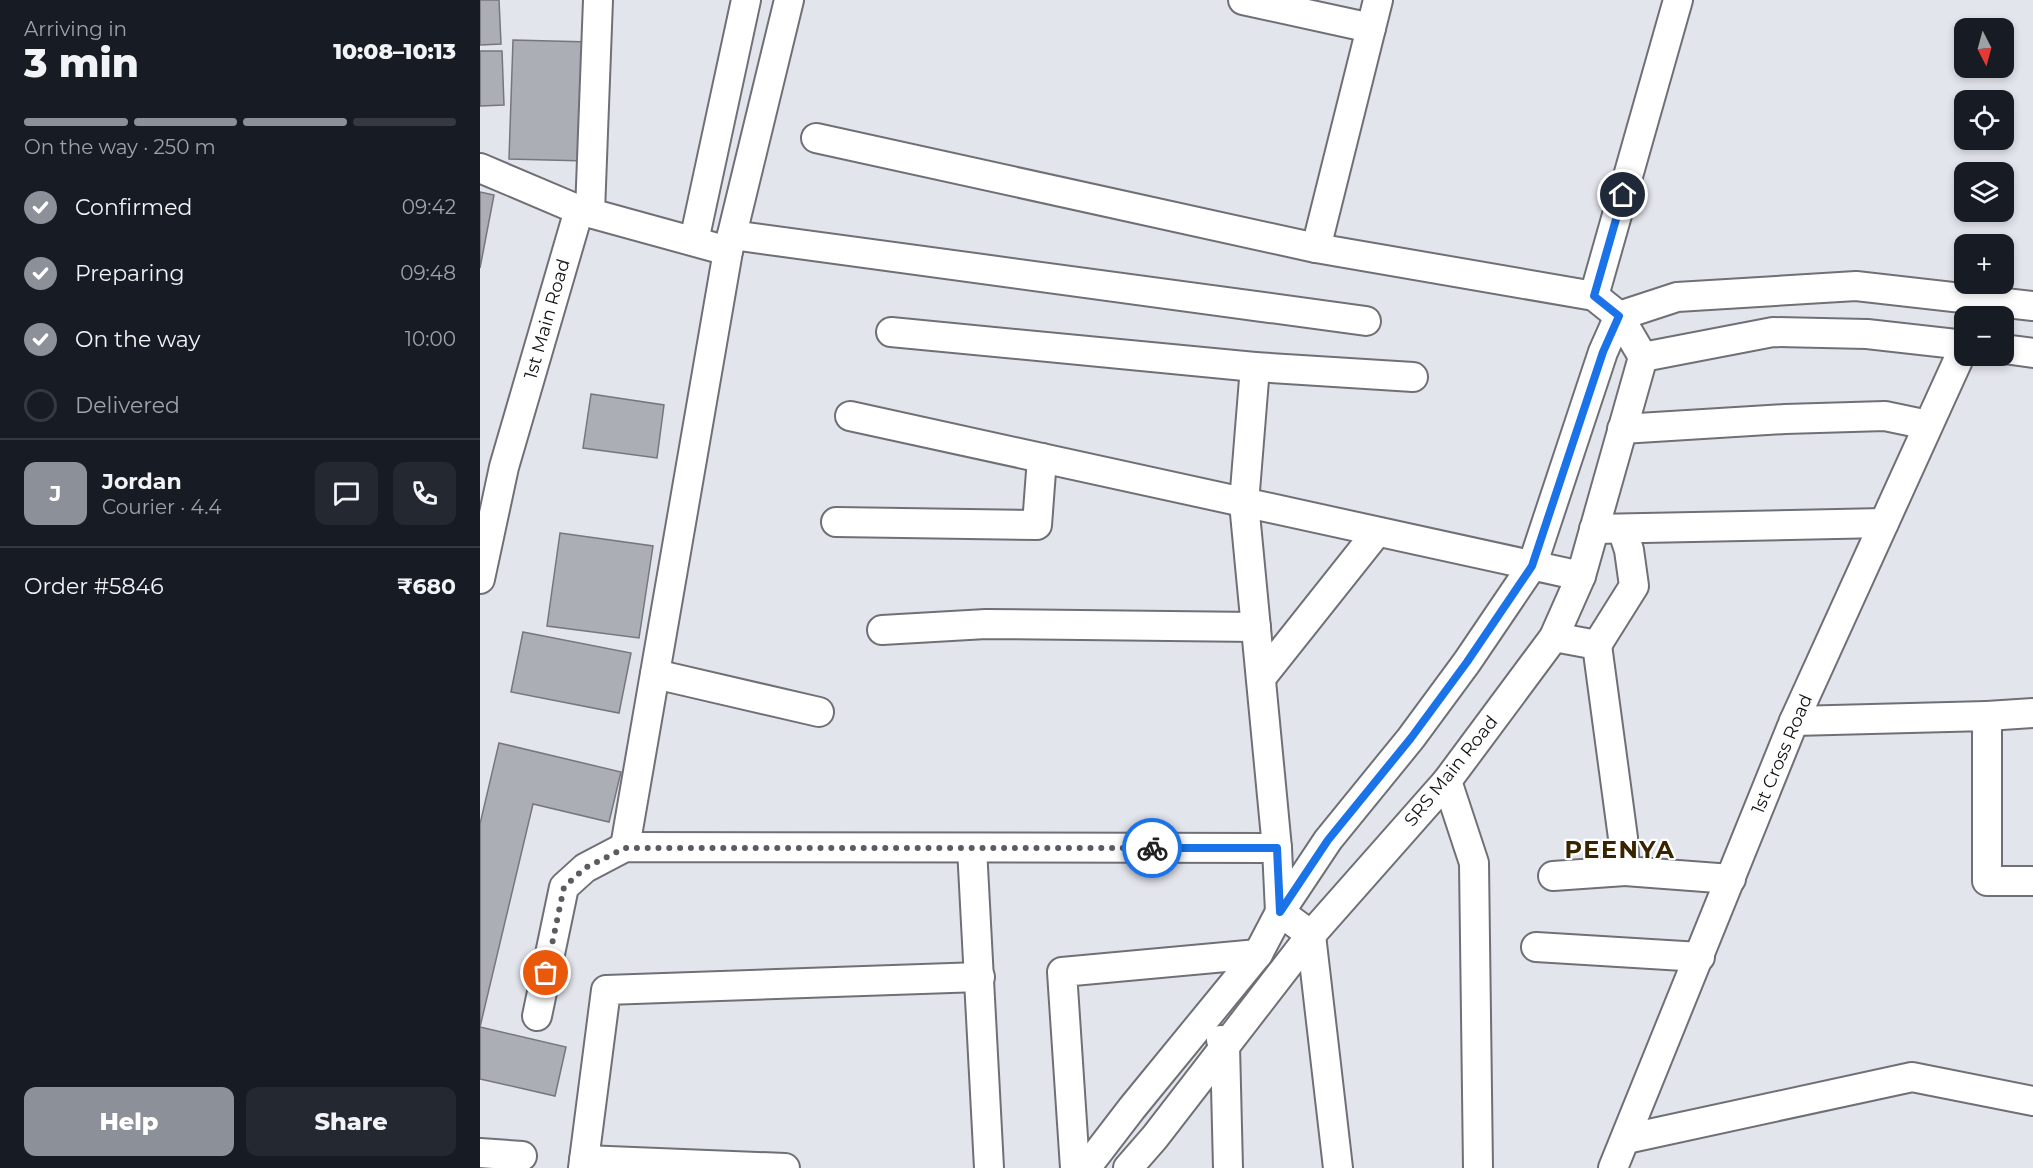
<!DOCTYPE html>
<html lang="en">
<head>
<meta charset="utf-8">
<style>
  :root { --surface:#171b24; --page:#242831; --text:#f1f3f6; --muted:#9ea1a6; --line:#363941; --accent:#8c9099 }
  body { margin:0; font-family:Montserrat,sans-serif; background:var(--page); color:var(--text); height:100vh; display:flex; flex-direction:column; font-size:22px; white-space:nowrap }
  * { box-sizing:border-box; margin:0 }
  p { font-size:20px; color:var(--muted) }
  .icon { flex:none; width:33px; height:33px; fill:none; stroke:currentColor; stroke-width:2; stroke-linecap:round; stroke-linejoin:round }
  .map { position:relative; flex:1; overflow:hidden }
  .drawer { display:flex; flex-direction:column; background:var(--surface); width:480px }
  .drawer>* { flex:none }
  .needle { width:39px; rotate:174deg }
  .controls { position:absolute; left:1474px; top:18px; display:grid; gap:12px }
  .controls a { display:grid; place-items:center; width:60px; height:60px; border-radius:12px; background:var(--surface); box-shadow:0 3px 9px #0003; font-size:30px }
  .pin { position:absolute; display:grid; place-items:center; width:51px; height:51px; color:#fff; margin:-26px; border:3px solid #fff; border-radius:50%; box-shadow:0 2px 6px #0007 }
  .courier { position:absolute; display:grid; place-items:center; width:60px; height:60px; margin:-30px; border:4px solid #1a73e8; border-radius:50%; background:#fff; color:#222; box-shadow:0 2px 8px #0007 }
  .overview em { font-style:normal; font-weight:800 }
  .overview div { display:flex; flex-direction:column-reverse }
  .overview { display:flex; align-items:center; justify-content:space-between; height:102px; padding:0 24px }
  h1 { font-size:39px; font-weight:800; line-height:45px }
  .bar { display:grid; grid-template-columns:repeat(4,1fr); gap:9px 6px; align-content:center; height:72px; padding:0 24px }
  .bar i { height:8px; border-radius:4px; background:var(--line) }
  .bar .selected { background:var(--accent) }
  .bar p { grid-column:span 4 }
  .line { display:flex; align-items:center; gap:15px; padding:0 24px; border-top:2px solid var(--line) }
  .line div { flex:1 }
  .round { display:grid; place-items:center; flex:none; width:63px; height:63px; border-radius:12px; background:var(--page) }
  ol { padding:0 24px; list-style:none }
  li { display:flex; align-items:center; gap:18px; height:66px }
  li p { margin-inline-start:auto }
  li .icon { padding:6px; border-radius:50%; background:var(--accent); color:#fff; stroke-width:4 }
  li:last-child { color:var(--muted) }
  li i { width:33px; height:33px; border:3px solid var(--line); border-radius:50% }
  .button { display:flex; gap:12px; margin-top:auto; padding:12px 24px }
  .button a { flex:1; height:69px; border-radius:12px; background:var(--accent); color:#fff; font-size:24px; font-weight:800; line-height:69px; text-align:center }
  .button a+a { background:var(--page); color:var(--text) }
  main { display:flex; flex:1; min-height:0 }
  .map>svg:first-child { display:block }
</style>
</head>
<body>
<main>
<section class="drawer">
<div class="overview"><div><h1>3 min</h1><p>Arriving in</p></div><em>10:08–10:13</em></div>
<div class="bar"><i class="selected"></i><i class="selected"></i><i class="selected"></i><i></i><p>On the way · 250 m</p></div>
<ol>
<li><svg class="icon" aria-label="check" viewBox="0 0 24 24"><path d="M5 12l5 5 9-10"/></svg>Confirmed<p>09:42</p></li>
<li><svg class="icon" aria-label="check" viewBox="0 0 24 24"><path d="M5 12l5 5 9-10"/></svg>Preparing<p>09:48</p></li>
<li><svg class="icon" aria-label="check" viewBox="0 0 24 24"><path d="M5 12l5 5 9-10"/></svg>On the way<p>10:00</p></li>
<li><i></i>Delivered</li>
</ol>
<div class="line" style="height:108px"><b class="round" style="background:var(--accent);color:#fff">J</b><div><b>Jordan</b><p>Courier · 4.4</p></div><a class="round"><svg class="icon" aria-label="chat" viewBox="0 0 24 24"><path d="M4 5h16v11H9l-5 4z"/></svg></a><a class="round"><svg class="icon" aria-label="phone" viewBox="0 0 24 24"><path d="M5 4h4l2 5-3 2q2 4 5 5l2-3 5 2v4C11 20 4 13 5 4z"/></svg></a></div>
<div class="line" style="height:78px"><div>Order #5846</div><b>₹680</b></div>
<div class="button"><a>Help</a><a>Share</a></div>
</section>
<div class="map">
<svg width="1553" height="1168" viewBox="0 0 1553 1168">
  <rect width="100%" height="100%" fill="#e3e5ec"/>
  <g fill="#acaeb5" stroke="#75777d" stroke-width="1.5">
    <path d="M0,0H19L21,44L0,45Z"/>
    <path d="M33,40L110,42L106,161L29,159Z"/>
    <path d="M0,51H22L24,105L0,106Z"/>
    <path d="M0,192L14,195L0,268Z"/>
    <path d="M111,394L184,405L177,458L103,448Z"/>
    <path d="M80,533L173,546L159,638L67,626Z"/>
    <path d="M43,632L151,653L139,713L31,692Z"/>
    <path d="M19,743L141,772L129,822L53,804L0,1027L86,1047L75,1096L0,1079V824Z"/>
  </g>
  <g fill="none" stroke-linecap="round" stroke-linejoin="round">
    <defs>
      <g id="minor">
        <path d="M763,0L891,28"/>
        <path d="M336,138L836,248L1114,296L1139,316L1163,357L1101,576L1074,637L967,781L831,935L675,1137L648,1168"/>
        <path d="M0,168L99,210L248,251"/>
        <path d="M110,212L118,0"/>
        <path d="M252,235L886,321"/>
        <path d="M214,241L266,0"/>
        <path d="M836,248L898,0"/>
        <path d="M1114,296L1198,0"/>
        <path d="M411,332L775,367L933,377"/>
        <path d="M1524,349L1553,353"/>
        <path d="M1163,357L1293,332L1387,334L1485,345"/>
        <path d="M775,367L764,503L797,848L800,912L831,935L858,1168"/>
        <path d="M370,416L1101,576"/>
        <path d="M1142,429L1305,419L1405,416L1448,425"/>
        <path d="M356,522L557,525L562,458"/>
        <path d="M1114,529L1404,523"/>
        <path d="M0,579L24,467L99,210"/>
        <path d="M402,630L506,624L776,627"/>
        <path d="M1074,637L1117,645L1143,838L1145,871L1251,879"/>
        <path d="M1117,645L1154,586L1149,550L1142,529"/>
        <path d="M175,674L339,712"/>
        <path d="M781,678L897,532"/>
        <path d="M1507,716L1553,713"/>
        <path d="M1314,721L1507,716V881H1553"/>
        <path d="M967,781L994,863L998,1168"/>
        <path d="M145,847L248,251L309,0"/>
        <path d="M492,848L509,1168"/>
        <path d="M1073,876L1145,871"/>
        <path d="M1056,947L1220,957"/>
        <path d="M57,1016L84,887L105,868L145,847L797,848"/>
        <path d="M741,1040L745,1046L748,1168"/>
        <path d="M1146,1139L1432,1077L1553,1101"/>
        <path d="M0,1153L42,1156"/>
        <path d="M104,1160L305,1168"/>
        <path d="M103,1168L126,990L500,977"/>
        <path d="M595,1168L582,972L778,954"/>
        <path d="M606,1168L652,1108L778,954L800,912L848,840L931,738L987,662L1052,566L1123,352L1139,316L1197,297L1376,286L1553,306"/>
        <path d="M1133,1168L1314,721L1485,345"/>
      </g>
    </defs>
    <use href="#minor" stroke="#6e7076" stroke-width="32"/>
    <use href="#minor" stroke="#fff" stroke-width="28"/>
  </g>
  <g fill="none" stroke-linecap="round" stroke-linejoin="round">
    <path stroke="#5b5c60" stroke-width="6" stroke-dasharray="0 10.8" d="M66,973L84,887L105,868L145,848H672"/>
    <path stroke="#1a73e8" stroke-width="8" d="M672,848H797L800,912L848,840L931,738L987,662L1052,566L1123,352L1139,316L1114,296L1143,195"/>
  </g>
  <g text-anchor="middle" stroke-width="4.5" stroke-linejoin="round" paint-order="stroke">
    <g font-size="18" fill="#121315" stroke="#fff">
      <text transform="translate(67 319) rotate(-74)" y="6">1st Main Road</text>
      <text transform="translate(1302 754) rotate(-67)" y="6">1st Cross Road</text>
      <text transform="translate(971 771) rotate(-51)" y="6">SRS Main Road</text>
    </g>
    <g font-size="24" font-weight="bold" letter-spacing="1.5" fill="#382500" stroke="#fff">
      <text x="1140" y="858">PEENYA</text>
    </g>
  </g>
</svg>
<div class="controls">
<a><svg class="needle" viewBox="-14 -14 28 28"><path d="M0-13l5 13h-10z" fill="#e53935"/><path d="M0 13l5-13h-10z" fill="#9ea1a6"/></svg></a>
<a><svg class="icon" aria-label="locate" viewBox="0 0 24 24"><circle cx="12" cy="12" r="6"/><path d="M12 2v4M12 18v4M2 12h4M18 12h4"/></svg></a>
<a><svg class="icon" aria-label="layers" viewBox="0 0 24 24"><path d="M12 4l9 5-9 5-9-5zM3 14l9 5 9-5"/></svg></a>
<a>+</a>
<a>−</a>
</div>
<div class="pin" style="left:66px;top:973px;background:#ea580c"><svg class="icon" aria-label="bag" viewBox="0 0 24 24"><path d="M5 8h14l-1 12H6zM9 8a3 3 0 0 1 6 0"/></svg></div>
<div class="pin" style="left:1143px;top:195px;background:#1f2937"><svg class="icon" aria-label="home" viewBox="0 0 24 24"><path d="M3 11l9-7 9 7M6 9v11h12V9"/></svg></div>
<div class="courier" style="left:672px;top:848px"><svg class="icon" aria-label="bike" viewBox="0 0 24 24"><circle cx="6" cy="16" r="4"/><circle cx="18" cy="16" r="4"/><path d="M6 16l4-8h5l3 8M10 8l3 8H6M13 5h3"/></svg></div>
</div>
</main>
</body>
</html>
